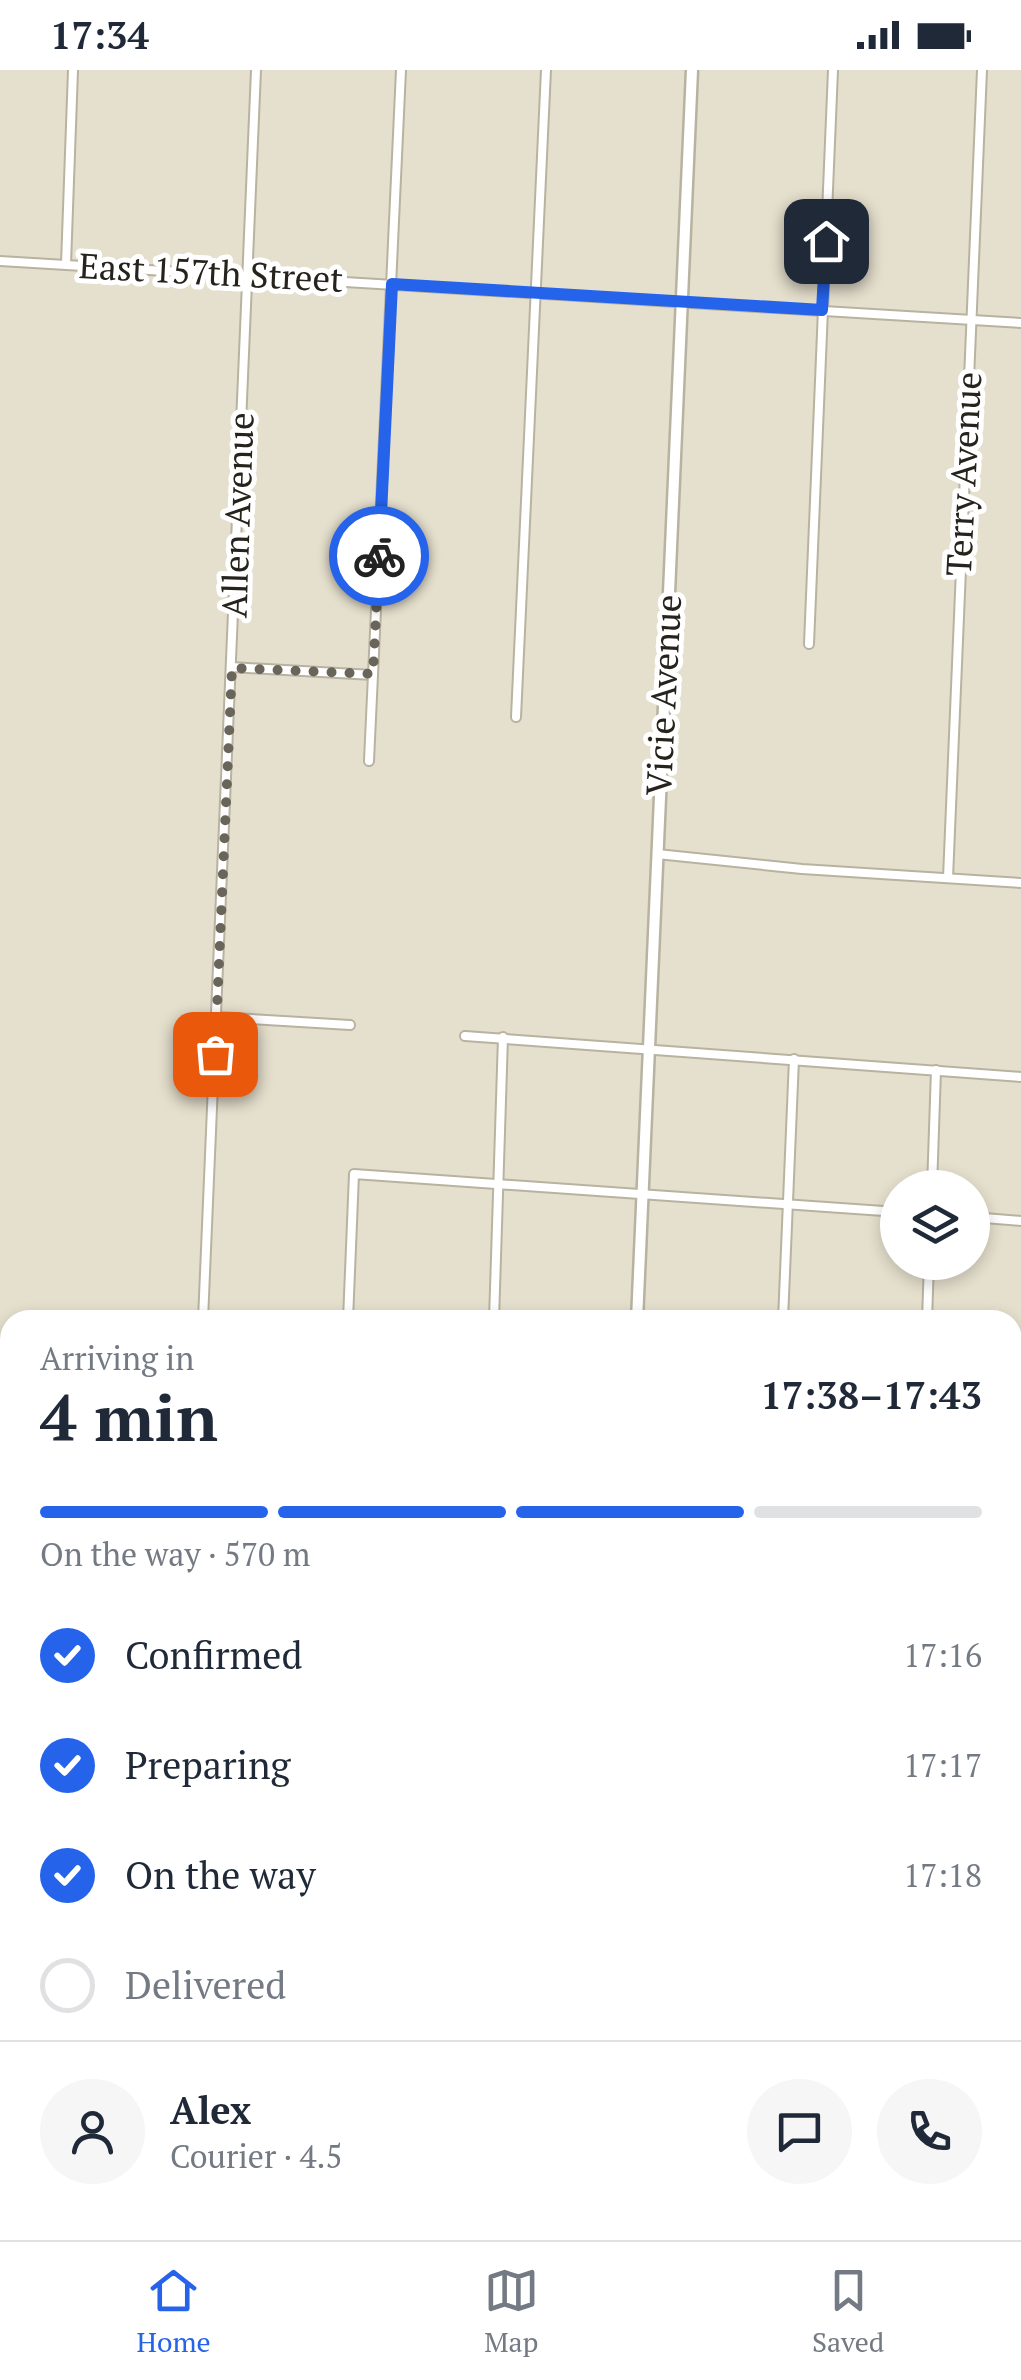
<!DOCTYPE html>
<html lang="en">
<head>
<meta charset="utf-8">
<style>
  :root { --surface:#fff; --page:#f6f6f7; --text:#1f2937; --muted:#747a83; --line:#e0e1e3; --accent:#2563eb }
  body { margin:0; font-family:"PT Serif",serif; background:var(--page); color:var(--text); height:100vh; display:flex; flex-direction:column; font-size:38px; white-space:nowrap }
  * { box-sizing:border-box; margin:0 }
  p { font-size:32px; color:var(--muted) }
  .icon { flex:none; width:55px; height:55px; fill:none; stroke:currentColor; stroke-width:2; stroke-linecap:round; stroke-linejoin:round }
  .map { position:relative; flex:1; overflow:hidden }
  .details { position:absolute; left:0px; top:1240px; width:1022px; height:930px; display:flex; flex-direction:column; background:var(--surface); border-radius:30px 30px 0 0; box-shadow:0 5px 15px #0003 }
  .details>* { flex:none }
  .fabs { position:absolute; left:880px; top:1100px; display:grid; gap:20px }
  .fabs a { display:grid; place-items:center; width:110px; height:110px; border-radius:50%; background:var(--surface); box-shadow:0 5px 15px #0003; font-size:50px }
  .pin { position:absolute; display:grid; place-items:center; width:85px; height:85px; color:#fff; margin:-42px; border-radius:20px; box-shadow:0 5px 15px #0006 }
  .courier { position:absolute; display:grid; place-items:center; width:100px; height:100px; margin:-50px; border:8px solid #2563eb; border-radius:50%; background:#fff; color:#222; box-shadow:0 2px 12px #0007 }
  .head em { font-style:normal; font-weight:700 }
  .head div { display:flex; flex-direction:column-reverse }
  .head { display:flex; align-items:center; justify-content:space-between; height:170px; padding:0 40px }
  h1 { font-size:65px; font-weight:700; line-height:75px }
  .bar { display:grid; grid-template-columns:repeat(4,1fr); gap:15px 10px; align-content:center; height:120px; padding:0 40px }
  .bar i { height:12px; border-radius:8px; background:var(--line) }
  .bar .on { background:var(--accent) }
  .bar p { grid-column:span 4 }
  .line { display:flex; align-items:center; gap:25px; padding:0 40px; border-top:2px solid var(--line) }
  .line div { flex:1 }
  .round { display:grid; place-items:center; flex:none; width:105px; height:105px; border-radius:52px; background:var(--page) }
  ol { padding:0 40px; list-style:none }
  li { display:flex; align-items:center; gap:30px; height:110px }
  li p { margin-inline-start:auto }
  li .icon { padding:10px; border-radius:50%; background:var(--accent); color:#fff; stroke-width:4 }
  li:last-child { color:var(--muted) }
  li i { width:55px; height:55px; border:5px solid var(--line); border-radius:50% }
  .status { display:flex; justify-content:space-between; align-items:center; height:70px; padding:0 50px; background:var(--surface); direction:ltr }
  .status svg { height:28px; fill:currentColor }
  .tabs { display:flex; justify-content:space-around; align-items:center; height:140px; border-top:2px solid var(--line); background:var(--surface); font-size:28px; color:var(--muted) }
  .tabs a { display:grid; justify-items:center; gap:5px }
  .tabs .on { color:var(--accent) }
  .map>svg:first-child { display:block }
</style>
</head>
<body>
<div class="status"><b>17:34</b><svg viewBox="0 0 49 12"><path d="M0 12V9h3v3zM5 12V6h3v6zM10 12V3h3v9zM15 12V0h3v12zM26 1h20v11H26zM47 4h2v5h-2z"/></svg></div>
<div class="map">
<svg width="1021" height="2170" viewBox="0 0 1021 2170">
  <rect width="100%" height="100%" fill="#e5dfcd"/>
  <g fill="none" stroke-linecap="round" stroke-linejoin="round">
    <defs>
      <g id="street">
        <path d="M0,191L1021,253"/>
        <path d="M66,194L73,0"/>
        <path d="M809,574L833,0"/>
        <path d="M231,597L373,605"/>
        <path d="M516,647L546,0"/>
        <path d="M369,691L401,0"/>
        <path d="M657,784L802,799L1021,813"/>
        <path d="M948,808L982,0"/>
        <path d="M217,947L350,955"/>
        <path d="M465,966L1021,1007"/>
        <path d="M932,1118L936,1000"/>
        <path d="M972,1147L1021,1151"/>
        <path d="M203,1250L256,0"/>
        <path d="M348,1250L354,1104L898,1142"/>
        <path d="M494,1250L503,967"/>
        <path d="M783,1250L794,989"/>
        <path d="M927,1250L929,1192"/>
        <path d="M1012,1379H1021"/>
        <path d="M0,1592L10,1593"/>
        <path d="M1012,1669H1021"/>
        <path d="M397,2160L403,2170"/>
      </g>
      <g id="secondary">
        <path d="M637,1250L692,0"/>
        <path d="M1012,2003H1021"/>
        <path d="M0,2117H10"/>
        <path d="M138,2160L151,2170"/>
        <path d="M247,2170L258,2160"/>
        <path d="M277,2170L288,2160"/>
      </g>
    </defs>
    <use href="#street" stroke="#b8b2a1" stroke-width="12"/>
    <use href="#secondary" stroke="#b8b2a1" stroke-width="15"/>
    <use href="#street" stroke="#fff" stroke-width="8"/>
    <use href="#secondary" stroke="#fff" stroke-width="10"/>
  </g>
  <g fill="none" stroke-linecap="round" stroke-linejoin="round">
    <path stroke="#69655b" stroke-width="10" stroke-dasharray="0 18" d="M215,984L232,598L373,604L379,486"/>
    <path stroke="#2563eb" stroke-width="12" d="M379,486L392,214L822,240L826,171"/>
  </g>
  <g text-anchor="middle" stroke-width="10" stroke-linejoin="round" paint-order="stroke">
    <g font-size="35" fill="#26231d" stroke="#fff">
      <text transform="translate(211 203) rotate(3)" y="12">East 157th Street</text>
      <text transform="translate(964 404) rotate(-87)" y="12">Terry Avenue</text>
      <text transform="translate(238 445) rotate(-88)" y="12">Allen Avenue</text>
      <text transform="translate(664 625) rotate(-87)" y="12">Vicie Avenue</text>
    </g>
  </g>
</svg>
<div class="fabs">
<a><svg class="icon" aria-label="layers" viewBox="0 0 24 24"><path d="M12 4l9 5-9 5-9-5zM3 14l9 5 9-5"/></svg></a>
</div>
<div class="pin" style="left:215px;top:984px;background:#ea580c"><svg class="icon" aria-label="bag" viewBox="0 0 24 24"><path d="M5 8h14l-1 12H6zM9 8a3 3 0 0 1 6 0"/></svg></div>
<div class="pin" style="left:826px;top:171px;background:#1f2937"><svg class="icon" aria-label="home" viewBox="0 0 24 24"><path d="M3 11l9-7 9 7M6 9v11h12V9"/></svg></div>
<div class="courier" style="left:379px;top:486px"><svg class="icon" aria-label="bike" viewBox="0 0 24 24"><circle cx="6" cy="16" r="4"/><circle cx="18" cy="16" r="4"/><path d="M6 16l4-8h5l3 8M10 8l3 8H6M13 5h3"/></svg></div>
<section class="details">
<div class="head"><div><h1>4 min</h1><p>Arriving in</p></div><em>17:38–17:43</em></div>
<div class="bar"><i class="on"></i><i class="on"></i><i class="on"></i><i></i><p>On the way · 570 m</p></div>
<ol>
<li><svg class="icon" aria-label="check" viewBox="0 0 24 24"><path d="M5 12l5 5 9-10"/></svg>Confirmed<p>17:16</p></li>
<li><svg class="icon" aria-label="check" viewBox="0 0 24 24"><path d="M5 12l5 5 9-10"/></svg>Preparing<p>17:17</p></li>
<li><svg class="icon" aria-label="check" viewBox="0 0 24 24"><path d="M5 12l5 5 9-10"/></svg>On the way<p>17:18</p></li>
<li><i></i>Delivered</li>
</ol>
<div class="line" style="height:180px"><a class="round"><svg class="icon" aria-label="person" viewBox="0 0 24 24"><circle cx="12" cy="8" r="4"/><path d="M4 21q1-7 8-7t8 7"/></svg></a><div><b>Alex</b><p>Courier · 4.5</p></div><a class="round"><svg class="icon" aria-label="chat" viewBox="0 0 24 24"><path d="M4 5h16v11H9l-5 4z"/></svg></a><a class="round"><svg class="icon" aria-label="phone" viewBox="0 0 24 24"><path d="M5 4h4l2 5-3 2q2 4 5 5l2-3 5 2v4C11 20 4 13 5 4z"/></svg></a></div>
</section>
</div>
<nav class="tabs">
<a class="on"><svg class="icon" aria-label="home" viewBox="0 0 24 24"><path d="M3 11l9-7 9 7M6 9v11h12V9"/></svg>Home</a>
<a><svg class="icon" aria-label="map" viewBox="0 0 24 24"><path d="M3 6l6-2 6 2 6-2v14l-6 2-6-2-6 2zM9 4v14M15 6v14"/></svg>Map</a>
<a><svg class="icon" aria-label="saved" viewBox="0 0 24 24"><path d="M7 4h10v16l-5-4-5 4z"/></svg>Saved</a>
</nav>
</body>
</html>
